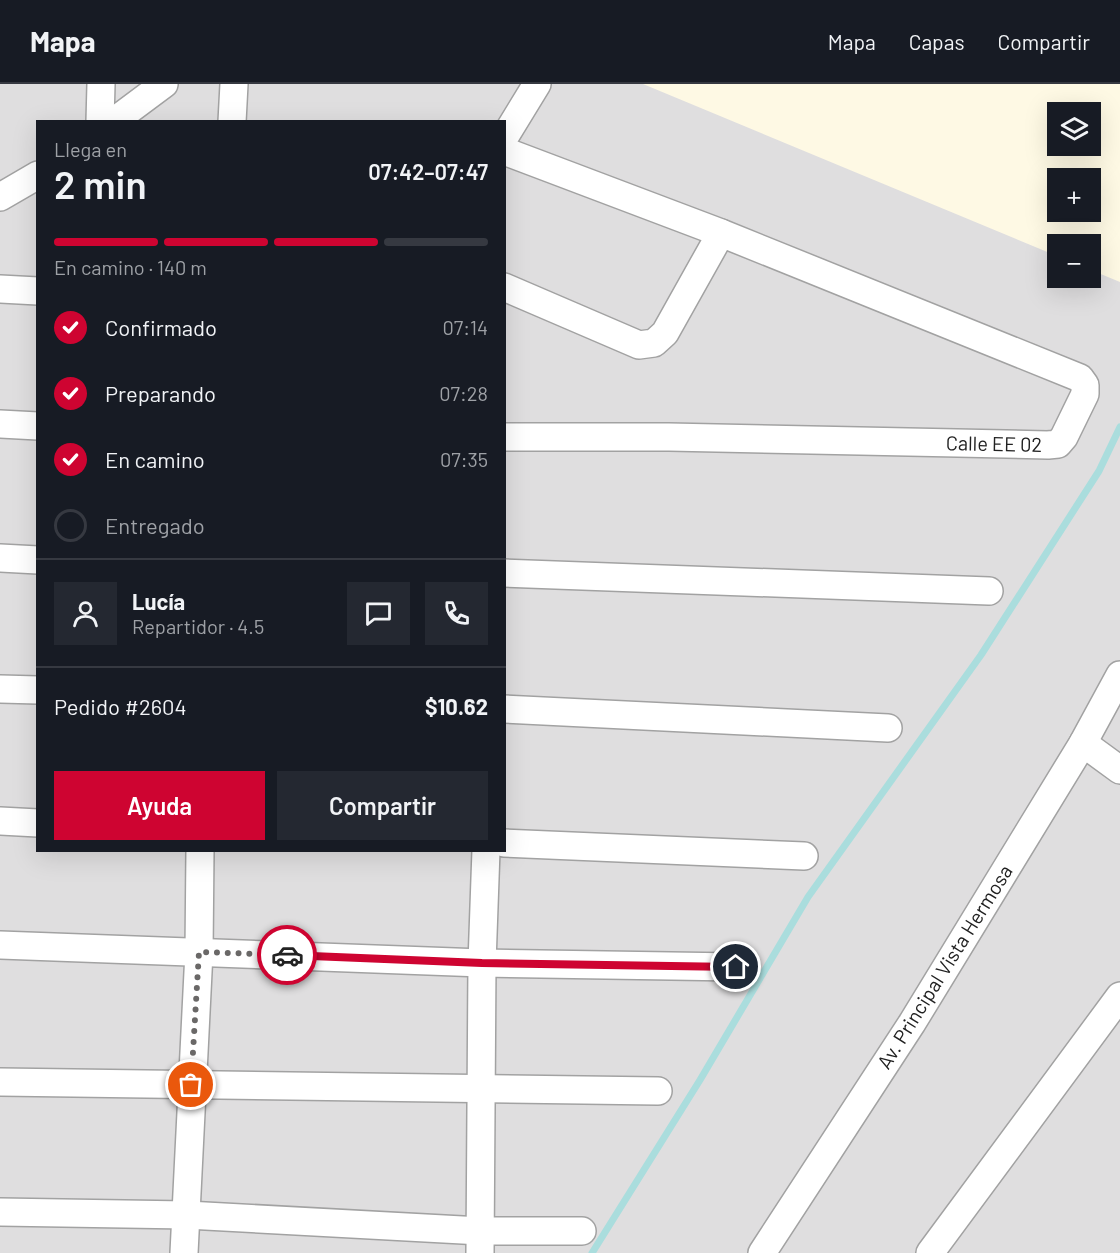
<!DOCTYPE html>
<html lang="es">
<head>
<meta charset="utf-8">
<style>
  :root { --surface:#171b24; --page:#242831; --text:#f1f3f6; --muted:#9ea1a6; --line:#363941; --accent:#ce0431 }
  body { margin:0; font-family:Barlow,sans-serif; background:var(--page); color:var(--text); height:100vh; display:flex; flex-direction:column; font-size:22px; white-space:nowrap }
  * { box-sizing:border-box; margin:0 }
  p { font-size:20px; color:var(--muted) }
  .icon { flex:none; width:33px; height:33px; fill:none; stroke:currentColor; stroke-width:2; stroke-linecap:round; stroke-linejoin:round }
  .map { position:relative; flex:1; overflow:hidden }
  .side { position:absolute; left:36px; top:36px; width:470px; height:732px; display:flex; flex-direction:column; background:var(--surface); border-radius:0px; box-shadow:0 6px 24px #0002 }
  .side>* { flex:none }
  .controls { position:absolute; left:1047px; top:18px; display:grid; gap:12px }
  .controls a { display:grid; place-items:center; width:54px; height:54px; border-radius:0px; background:var(--surface); box-shadow:0 6px 24px #0002; font-size:30px }
  .pin { position:absolute; display:grid; place-items:center; width:51px; height:51px; color:#fff; margin:-26px; border:3px solid #fff; border-radius:50%; box-shadow:0 2px 6px #0007 }
  .courier { position:absolute; display:grid; place-items:center; width:60px; height:60px; margin:-30px; border:4px solid #ce0431; border-radius:50%; background:#fff; color:#222; box-shadow:0 2px 8px #0007 }
  .headline em { font-style:normal; font-weight:600 }
  .headline div { display:flex; flex-direction:column-reverse }
  .headline { display:flex; align-items:center; justify-content:space-between; height:102px; padding:0 18px }
  h1 { font-size:39px; font-weight:600; line-height:45px }
  .bar { display:grid; grid-template-columns:repeat(4,1fr); gap:9px 6px; align-content:center; height:72px; padding:0 18px }
  .bar i { height:8px; border-radius:4px; background:var(--line) }
  .bar .current { background:var(--accent) }
  .bar p { grid-column:span 4 }
  .line { display:flex; align-items:center; gap:15px; padding:0 18px; border-top:2px solid var(--line) }
  .line div { flex:1 }
  .round { display:grid; place-items:center; flex:none; width:63px; height:63px; border-radius:0px; background:var(--page) }
  ol { padding:0 18px; list-style:none }
  li { display:flex; align-items:center; gap:18px; height:66px }
  li p { margin-inline-start:auto }
  li .icon { padding:6px; border-radius:50%; background:var(--accent); color:#fff; stroke-width:4 }
  li:last-child { color:var(--muted) }
  li i { width:33px; height:33px; border:3px solid var(--line); border-radius:50% }
  .button { display:flex; gap:12px; margin-top:auto; padding:12px 18px }
  .button a { flex:1; height:69px; border-radius:0px; background:var(--accent); color:#fff; font-size:24px; font-weight:600; line-height:69px; text-align:center }
  .button a+a { background:var(--page); color:var(--text) }
  header { display:flex; align-items:center; gap:36px; box-sizing:border-box; height:84px; padding:0 30px; background:var(--surface); border-bottom:2px solid var(--line) }
  header strong { font-size:28px }
  nav { display:flex; gap:33px; margin-inline-start:auto; font-size:21px }
  .map>svg:first-child { display:block }
</style>
</head>
<body>
<header>
<strong>Mapa</strong>
<nav><a>Mapa</a><a>Capas</a><a>Compartir</a></nav>
</header>
<div class="map">
<svg width="1120" height="1169" viewBox="0 0 1120 1169">
  <rect width="100%" height="100%" fill="#f1ece8"/>
  <path fill="#dfdedf" fill-rule="evenodd" d="M0,0H1120V1169H0ZM1058,28H1090V62H1058ZM38,38H504V766H38ZM1058,94H1090V128H1058ZM1058,160H1090V194H1058Z"/>
  <path fill="#fef9e4" fill-rule="evenodd" d="M643,0H1120V198L1091,186L1090,160H1058L1057,172ZM1058,28H1090V62H1058ZM1058,94H1090V128H1058Z"/>
  <g fill="none" stroke-linecap="round" stroke-linejoin="round">
    <path stroke="#add" stroke-width="7" d="M592,1169L700,996L808,813L981,571L1099,387L1120,343"/>
    <defs>
      <g id="minor">
        <path d="M100,38L101,0"/>
        <path d="M113,38L164,0"/>
        <path d="M232,38L234,0"/>
        <path d="M504,54L537,0"/>
        <path d="M504,67L721,149L1080,294L1085,301V310L1064,353L1058,360L1048,361L669,353H504"/>
        <path d="M0,113L38,91"/>
        <path d="M504,203L639,261L654,259L665,249L721,149"/>
        <path d="M0,205L38,207"/>
        <path d="M0,340L38,342"/>
        <path d="M0,474L38,476"/>
        <path d="M504,489L989,507"/>
        <path d="M0,605L38,606"/>
        <path d="M504,625L888,644"/>
        <path d="M1083,659L1120,686"/>
        <path d="M0,737L38,739"/>
        <path d="M504,759L804,772"/>
        <path d="M0,861L482,879L736,883"/>
        <path d="M0,998L658,1007"/>
        <path d="M0,1128L187,1131L481,1147H582"/>
        <path d="M184,1169L199,868L200,766"/>
        <path d="M480,1169L482,879L486,766"/>
        <path d="M762,1169L912,939L1083,659L1120,591"/>
        <path d="M930,1169L1120,912"/>
      </g>
    </defs>
    <use href="#minor" stroke="#a2a2a2" stroke-width="30"/>
    <use href="#minor" stroke="#fff" stroke-width="27"/>
  </g>
  <g fill="none" stroke-linecap="round" stroke-linejoin="round">
    <path stroke="#6a6867" stroke-width="6" stroke-dasharray="0 10.8" d="M191,1001L199,868L287,871"/>
    <path stroke="#ce0431" stroke-width="8" d="M287,871L482,879L736,883"/>
  </g>
  <g text-anchor="middle" stroke-width="4.5" stroke-linejoin="round" paint-order="stroke">
    <g font-size="20" fill="#212121" stroke="#fff">
      <text transform="translate(994 360) rotate(1)" y="7">Calle EE 02</text>
      <text transform="translate(945 883) rotate(-58)" y="7">Av. Principal Vista Hermosa</text>
    </g>
  </g>
</svg>
<div class="controls">
<a><svg class="icon" aria-label="layers" viewBox="0 0 24 24"><path d="M12 4l9 5-9 5-9-5zM3 14l9 5 9-5"/></svg></a>
<a>+</a>
<a>−</a>
</div>
<div class="pin" style="left:191px;top:1001px;background:#ea580c"><svg class="icon" aria-label="bag" viewBox="0 0 24 24"><path d="M5 8h14l-1 12H6zM9 8a3 3 0 0 1 6 0"/></svg></div>
<div class="pin" style="left:736px;top:883px;background:#1f2937"><svg class="icon" aria-label="home" viewBox="0 0 24 24"><path d="M3 11l9-7 9 7M6 9v11h12V9"/></svg></div>
<div class="courier" style="left:287px;top:871px"><svg class="icon" aria-label="car" viewBox="0 0 24 24"><path d="M5 17H2v-5l4-1 3-4h7l3 4 3 1v5h-3M9 17h6M6 11h13"/><circle cx="7" cy="17" r="2"/><circle cx="17" cy="17" r="2"/></svg></div>
<section class="side">
<div class="headline"><div><h1>2 min</h1><p>Llega en</p></div><em>07:42–07:47</em></div>
<div class="bar"><i class="current"></i><i class="current"></i><i class="current"></i><i></i><p>En camino · 140 m</p></div>
<ol>
<li><svg class="icon" aria-label="check" viewBox="0 0 24 24"><path d="M5 12l5 5 9-10"/></svg>Confirmado<p>07:14</p></li>
<li><svg class="icon" aria-label="check" viewBox="0 0 24 24"><path d="M5 12l5 5 9-10"/></svg>Preparando<p>07:28</p></li>
<li><svg class="icon" aria-label="check" viewBox="0 0 24 24"><path d="M5 12l5 5 9-10"/></svg>En camino<p>07:35</p></li>
<li><i></i>Entregado</li>
</ol>
<div class="line" style="height:108px"><a class="round"><svg class="icon" aria-label="person" viewBox="0 0 24 24"><circle cx="12" cy="8" r="4"/><path d="M4 21q1-7 8-7t8 7"/></svg></a><div><b>Lucía</b><p>Repartidor · 4.5</p></div><a class="round"><svg class="icon" aria-label="chat" viewBox="0 0 24 24"><path d="M4 5h16v11H9l-5 4z"/></svg></a><a class="round"><svg class="icon" aria-label="phone" viewBox="0 0 24 24"><path d="M5 4h4l2 5-3 2q2 4 5 5l2-3 5 2v4C11 20 4 13 5 4z"/></svg></a></div>
<div class="line" style="height:78px"><div>Pedido #2604</div><b>$10.62</b></div>
<div class="button"><a>Ayuda</a><a>Compartir</a></div>
</section>
</div>
</body>
</html>
